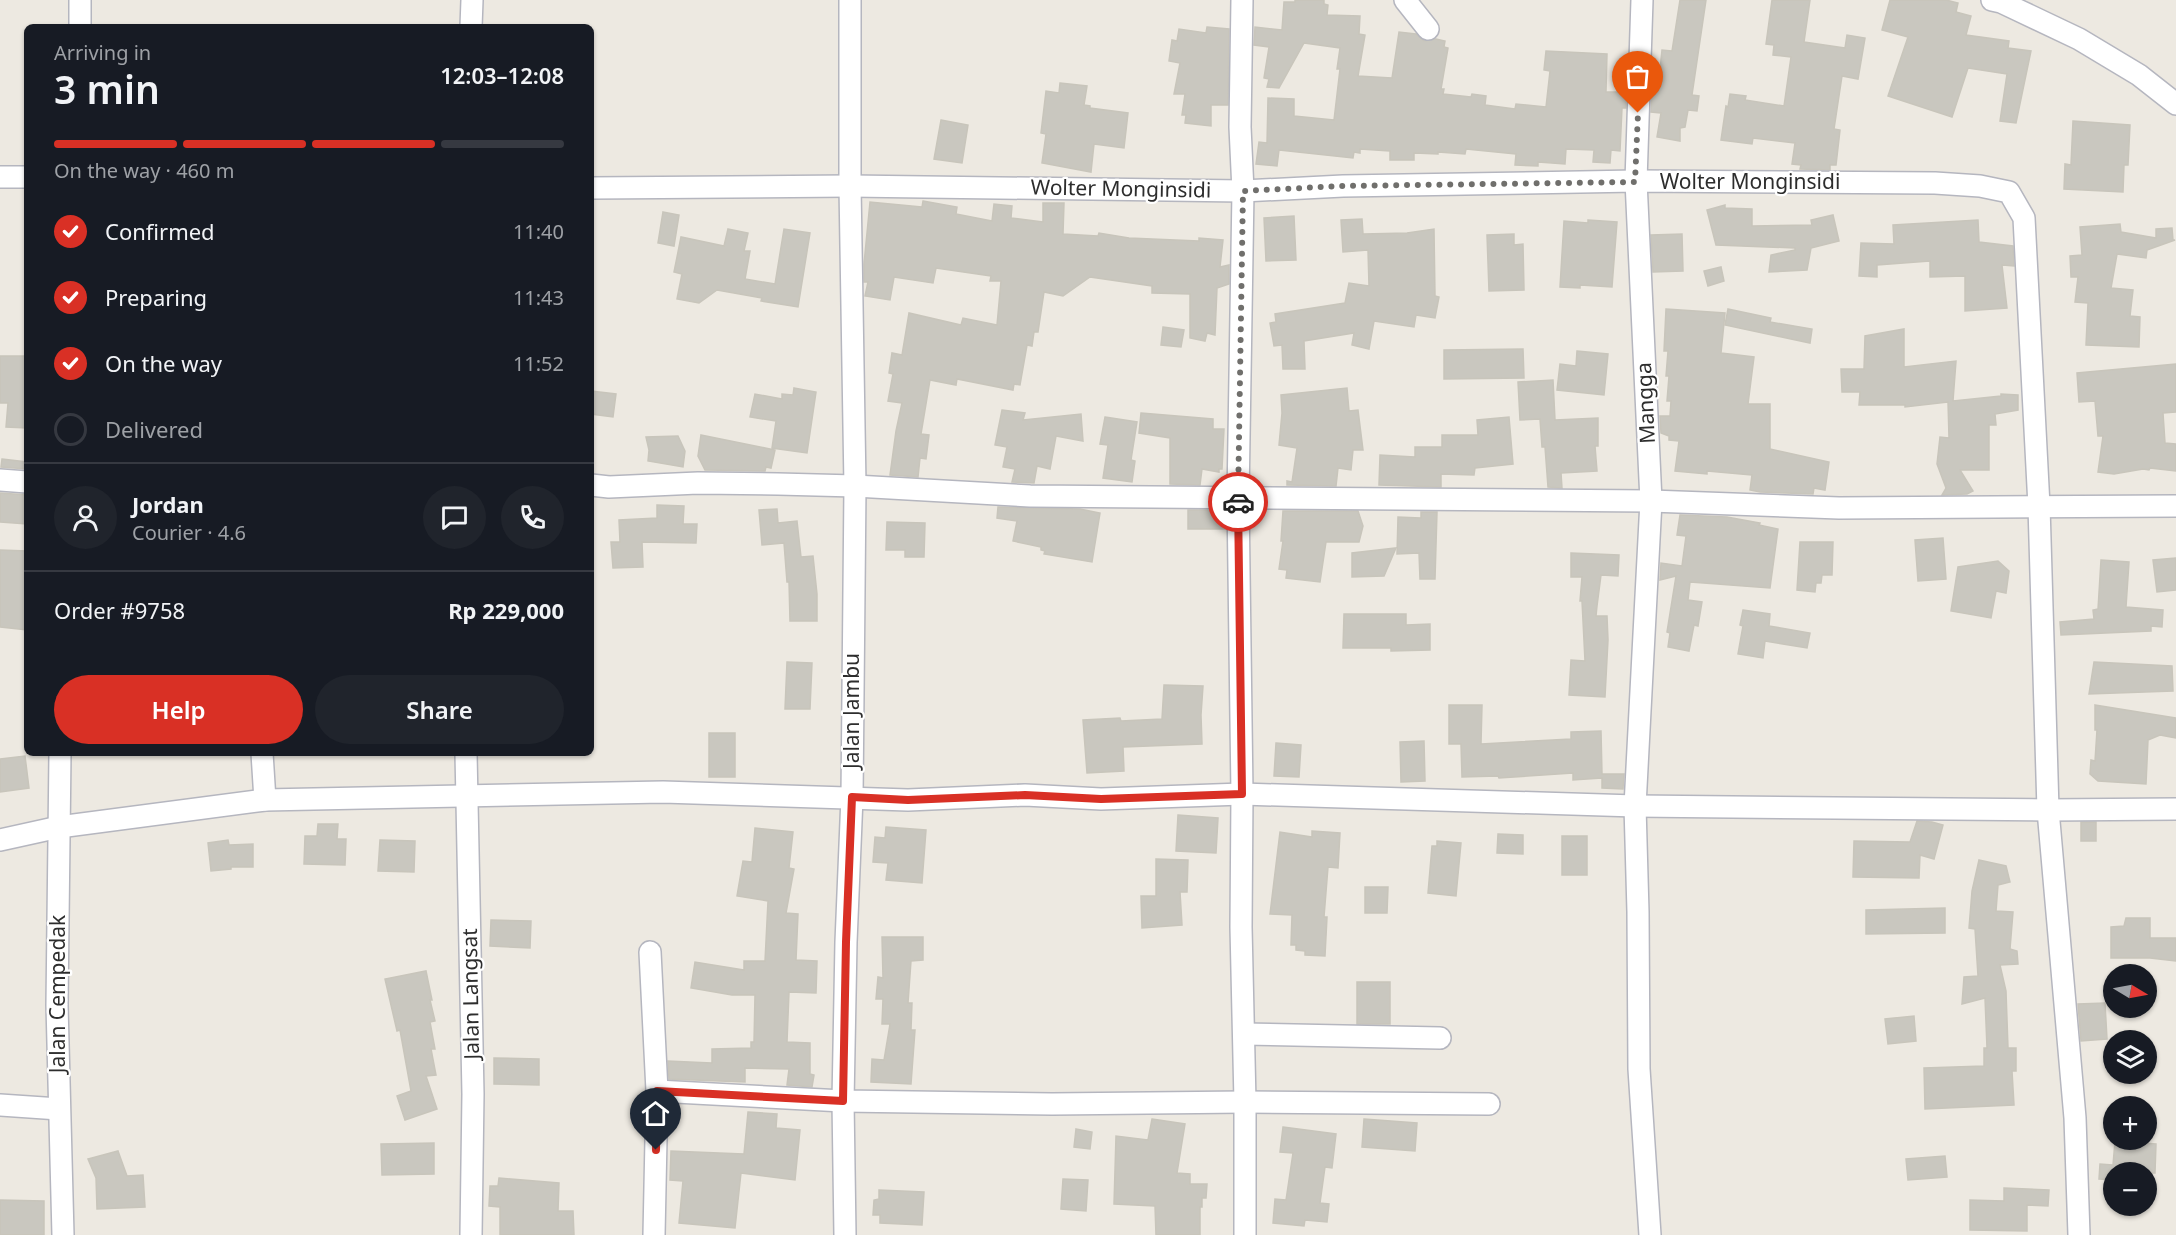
<!DOCTYPE html>
<html lang="en">
<head>
<meta charset="utf-8">
<style>
  :root { --surface:#171b24; --page:#20242c; --text:#f1f3f6; --muted:#9ea1a6; --line:#363941; --accent:#d93025 }
  body { margin:0; font-family:"Noto Sans",sans-serif; background:var(--page); color:var(--text); height:100vh; display:flex; flex-direction:column; font-size:22px; white-space:nowrap }
  * { box-sizing:border-box; margin:0 }
  p { font-size:20px; color:var(--muted) }
  .icon { flex:none; width:33px; height:33px; fill:none; stroke:currentColor; stroke-width:2; stroke-linecap:round; stroke-linejoin:round }
  .map { position:relative; flex:1; overflow:hidden }
  .sheet { position:absolute; left:24px; top:24px; width:570px; height:732px; display:flex; flex-direction:column; background:var(--surface); border-radius:9px; box-shadow:0 2px 4px #0004 }
  .sheet>* { flex:none }
  .needle { width:39px; rotate:100deg }
  .tools { position:absolute; left:2103px; top:964px; display:grid; gap:12px }
  .tools a { display:grid; place-items:center; width:54px; height:54px; border-radius:50%; background:var(--surface); box-shadow:0 2px 4px #0004; font-size:30px }
  .pin { position:absolute; display:grid; place-items:center; width:51px; height:51px; color:#fff; margin:-62px -26px; border-radius:50% 50% 50% 0; rotate:-45deg; box-shadow:0 0 6px #0007 }
  .pin .icon { rotate:45deg }
  .courier { position:absolute; display:grid; place-items:center; width:60px; height:60px; margin:-30px; border:4px solid #d93025; border-radius:50%; background:#fff; color:#222; box-shadow:0 2px 8px #0007 }
  .headline em { font-style:normal; font-weight:600 }
  .headline div { display:flex; flex-direction:column-reverse }
  .headline { display:flex; align-items:center; justify-content:space-between; height:102px; padding:0 30px }
  h1 { font-size:39px; font-weight:600; line-height:45px }
  .bar { display:grid; grid-template-columns:repeat(4,1fr); gap:9px 6px; align-content:center; height:72px; padding:0 30px }
  .bar i { height:8px; border-radius:4px; background:var(--line) }
  .bar .on { background:var(--accent) }
  .bar p { grid-column:span 4 }
  .line { display:flex; align-items:center; gap:15px; padding:0 30px; border-top:2px solid var(--line) }
  .line div { flex:1 }
  .round { display:grid; place-items:center; flex:none; width:63px; height:63px; border-radius:32px; background:var(--page) }
  ol { padding:0 30px; list-style:none }
  li { display:flex; align-items:center; gap:18px; height:66px }
  li p { margin-inline-start:auto }
  li .icon { padding:6px; border-radius:50%; background:var(--accent); color:#fff; stroke-width:4 }
  li:last-child { color:var(--muted) }
  li i { width:33px; height:33px; border:3px solid var(--line); border-radius:50% }
  .primary-button { display:flex; gap:12px; margin-top:auto; padding:12px 30px }
  .primary-button a { flex:1; height:69px; border-radius:36px; background:var(--accent); color:#fff; font-size:24px; font-weight:600; line-height:69px; text-align:center }
  .primary-button a+a { background:var(--page); color:var(--text) }
  .map>svg:first-child { display:block }
</style>
</head>
<body>
<div class="map">
<svg width="2176" height="1235" viewBox="0 0 2176 1235">
  <rect width="100%" height="100%" fill="#ede9e1"/>
  <g fill="#c9c7bf" stroke="#c8c5bb" stroke-width="1.5">
    <path d="M1295,0H1324V4L1328,5L1327,15L1360,16L1359,34L1365,35L1358,76L1392,78L1399,32L1416,34L1424,41L1436,39L1445,41L1444,47L1448,48L1441,89H1444L1443,94L1471,97L1472,94L1486,96L1485,105L1515,109L1516,104L1546,107L1550,71L1544,70L1546,51L1607,54L1606,92H1626V108H1622L1620,151L1611,150L1610,163L1593,162L1594,150L1566,149L1565,164L1538,162V166L1515,165L1516,154L1466,149L1465,154L1438,152V154L1414,153V160H1390V151L1360,149V153L1354,152L1353,158L1279,150L1277,166L1256,164L1259,142L1267,143L1268,98L1294,99V116L1334,120L1340,69H1337L1340,48L1304,43L1279,88L1267,87L1269,79L1264,78L1269,47L1254,45L1255,27L1282,30L1284,2H1295Z"/>
    <path d="M1680,0H1706L1692,95L1699,96L1697,111L1688,110L1685,127L1680,128V141L1657,137L1661,113L1651,112L1652,89L1658,90L1662,50L1672,51Z"/>
    <path d="M1772,0H1810L1804,42L1845,48L1847,35L1865,38L1858,79L1842,76L1834,129L1840,130L1836,165H1830V170L1800,169L1801,165L1792,164L1795,143L1753,138L1752,144L1721,140L1726,106L1728,107L1730,94L1746,96L1745,100L1784,106L1791,57L1773,55L1774,45L1766,44Z"/>
    <path d="M1890,0H1946L1958,3L1956,12L1971,16L1966,35L2009,41L2008,48L2031,51L2016,123L2000,121L2007,74L1968,68L1952,117L1888,96L1908,37L1882,30Z"/>
    <path d="M1207,27L1229,29L1228,105H1211V126L1185,123L1186,115H1182L1185,94H1174L1180,63L1169,61L1172,40L1177,41L1179,29L1206,33Z"/>
    <path d="M1060,83L1087,86L1084,105L1090,106V108L1128,113L1124,148L1094,144L1091,172L1042,163L1046,134L1041,133L1046,91L1059,93Z"/>
    <path d="M941,120L968,125L962,163L934,159Z"/>
    <path d="M2073,121L2130,125L2128,165H2124L2123,192L2064,189L2065,164L2071,165Z"/>
    <path d="M923,201L957,207L956,214L992,221L994,204L1012,206L1011,218L1043,222V203H1064L1063,234L1098,236L1099,233L1129,238L1199,241V238L1223,240L1220,267L1229,265V284L1217,288L1215,335L1207,333L1205,341L1190,338V294L1152,293V286L1090,277L1063,296L1044,292L1038,332H1034L1032,346L1027,345L1020,385L1014,384L1013,390L957,379L956,385L930,380L921,434L929,435L926,459L920,458L918,477L890,475L896,431L902,403L888,401L893,374L889,373L892,353L902,355L909,313L961,325L963,318L997,325L1001,281H990L991,276L936,268L933,283L894,277L890,300L865,296L868,282H864V264L870,202L922,207Z"/>
    <path d="M1725,205V208L1752,209V226L1812,225L1811,220L1833,215L1839,241L1811,248L1807,270L1769,272L1771,255L1795,250V248L1716,245L1707,210Z"/>
    <path d="M663,212L679,215L674,246L658,243Z"/>
    <path d="M1294,216L1296,260L1266,261L1264,218Z"/>
    <path d="M1362,219L1363,234L1407,233L1434,229L1435,296L1439,297L1435,318L1416,315L1414,327L1374,321L1369,349L1352,345L1354,333L1304,341L1305,369H1283L1282,345L1274,346L1270,323L1276,322L1275,314L1345,303L1349,283L1369,286L1368,250L1343,252L1341,220Z"/>
    <path d="M1588,220L1617,222L1612,287L1580,285V288L1560,287L1564,221L1588,223Z"/>
    <path d="M1978,220L1979,242L2013,246L2014,266L2002,265L2007,308L1965,311V276L1930,277V261L1877,265V277L1859,276L1861,243L1894,244L1893,225Z"/>
    <path d="M2120,224L2121,232L2156,238V229L2172,228L2173,240H2175L2147,250L2146,258L2117,254L2111,288L2133,290L2130,316L2140,317L2139,347L2086,345L2088,303L2075,302L2078,277H2071L2070,256L2082,255L2080,227Z"/>
    <path d="M728,229L748,233L744,251H750L745,279L775,284L784,229L810,233L798,307L761,301L762,298L717,290L699,303L677,299L682,274L674,272L681,237L724,246Z"/>
    <path d="M1514,234V245L1523,244L1524,290L1489,291L1487,235Z"/>
    <path d="M1682,234L1683,271L1653,272L1651,235Z"/>
    <path d="M1721,267L1724,281L1708,286L1704,271Z"/>
    <path d="M1666,309L1725,313L1721,353L1754,357L1748,404H1770V449L1829,462L1825,490L1814,488L1813,494L1760,492L1750,490L1752,475L1707,471V474L1675,471L1679,441L1669,440V436L1661,433L1660,416H1670L1671,401H1667L1669,376H1666L1668,351H1664Z"/>
    <path d="M1728,309L1771,318L1770,322L1812,329L1810,343L1725,325Z"/>
    <path d="M1163,327L1184,330L1181,347L1161,345Z"/>
    <path d="M1904,329V367L1956,361L1953,401L2001,396V394L2018,395V410L1995,414L1996,425H1989V470H1960L1973,491L1967,494L1942,495L1946,488L1937,464L1940,437L1949,438L1948,402L1905,407V405H1859L1860,392H1842L1841,369H1864L1865,336Z"/>
    <path d="M1523,349L1524,378L1444,379V350Z"/>
    <path d="M1577,351L1608,354L1604,395L1557,390L1560,364L1576,366Z"/>
    <path d="M0,356H27V428L6,427L8,403H0Z"/>
    <path d="M2176,364V412L2163,413L2165,443L2176,444V471L2150,468L2149,470L2143,469L2114,474L2098,472L2103,436H2098L2095,401L2079,402L2077,373Z"/>
    <path d="M1553,380L1555,420L1598,418V446H1595L1597,471L1561,473L1562,488L1548,487L1545,447H1542L1540,419L1520,420L1518,382Z"/>
    <path d="M794,388L816,392L807,453L772,448L776,421L750,417L755,394L782,399V394L793,395Z"/>
    <path d="M1347,388L1349,411L1358,410L1363,450H1353L1351,470L1338,468L1336,486L1287,485V481L1292,482L1297,448L1279,445L1282,413L1281,395Z"/>
    <path d="M591,391L616,394L613,417L591,414Z"/>
    <path d="M1002,410L1025,413L1023,420L1081,414L1083,441L1056,436L1050,469L1037,466L1034,483L1012,482L1015,469L1003,467L1007,447L995,445Z"/>
    <path d="M1141,413L1213,419V429H1224L1222,469H1219V472L1202,469L1200,485L1170,484V438L1139,433Z"/>
    <path d="M1105,417L1137,422L1131,460L1135,461L1132,482L1103,478L1108,445L1100,444Z"/>
    <path d="M1509,417L1513,464L1475,468L1474,475L1441,474V487L1379,485L1380,455L1415,457V447H1442V435H1478L1477,420Z"/>
    <path d="M701,435L775,450L771,468L766,467L765,471L705,470L698,456Z"/>
    <path d="M678,436L685,451L683,467L648,461L649,450L646,437Z"/>
    <path d="M2,459L27,462V469L1,467Z"/>
    <path d="M0,493L27,495V524L0,522Z"/>
    <path d="M657,505L684,506L683,524H697L696,543L642,542L643,567L613,568L611,542H620L619,520L657,518Z"/>
    <path d="M998,507L1080,509L1100,513L1092,562L1044,554L1045,551L1041,550V547L1013,541L1017,521L997,518Z"/>
    <path d="M777,509L778,523L797,521L801,557L813,556L817,594V621H790L789,582H787L784,543L762,545L759,510Z"/>
    <path d="M1188,510H1225L1226,529H1188Z"/>
    <path d="M1283,511H1358L1363,526L1359,542H1326L1320,582L1286,578L1287,570L1279,569L1283,541H1281Z"/>
    <path d="M1421,512H1437L1435,579H1420L1419,553L1397,554L1398,517L1421,518Z"/>
    <path d="M1680,515L1727,517L1760,523L1759,525L1778,529L1770,588L1690,582L1688,600L1702,602L1698,626L1694,625L1689,651L1668,647L1670,633L1667,632L1676,576L1660,580L1661,563L1682,566L1686,536L1677,535Z"/>
    <path d="M887,522L925,523L924,557H905V550H886Z"/>
    <path d="M1943,538L1946,579L1918,581L1915,540Z"/>
    <path d="M1800,542H1833L1832,575H1822L1821,583H1816L1815,592L1797,590Z"/>
    <path d="M1396,548L1384,576L1352,577V553Z"/>
    <path d="M0,550L27,551V630L0,627Z"/>
    <path d="M1571,553L1619,555L1618,576L1601,575L1597,606L1596,616H1607L1608,640L1605,697L1569,695L1571,660L1585,661L1582,601H1580L1582,577H1571Z"/>
    <path d="M2176,558V590L2157,592L2153,560Z"/>
    <path d="M2101,560L2129,562L2126,607L2163,610L2162,627L2151,626V631L2061,635L2060,622L2094,619L2093,610L2098,609Z"/>
    <path d="M1998,561L2009,571L2006,593L1996,591L1991,618L1951,611L1958,567Z"/>
    <path d="M1743,610L1770,614L1769,626L1810,633L1807,648L1765,641L1763,658L1738,654L1743,626L1740,625Z"/>
    <path d="M1344,614H1406V625L1430,624V650L1391,651V648H1343Z"/>
    <path d="M787,662L812,663L810,709H785Z"/>
    <path d="M2094,662L2172,666L2173,691L2089,694Z"/>
    <path d="M1164,685L1203,686L1201,715L1202,744L1123,747L1124,771L1087,773L1083,720L1120,718L1121,721L1162,719Z"/>
    <path d="M1449,705H1482L1481,744L1571,739V732L1601,731L1602,774H1624L1623,789L1602,788V778L1573,780V773L1499,778L1498,776L1462,777L1461,744H1449Z"/>
    <path d="M2095,705L2176,718V738L2160,735L2148,740L2146,784L2098,781L2090,774L2091,760L2095,761L2097,730H2095Z"/>
    <rect x="709" y="733" width="26" height="44"/>
    <path d="M1424,741L1425,781L1401,782L1400,742Z"/>
    <path d="M1276,743L1301,745L1299,777L1274,776Z"/>
    <path d="M25,756L29,788L0,792V759Z"/>
    <path d="M1178,815L1218,818L1216,853L1176,851Z"/>
    <path d="M1917,821L1932,822L1943,825L1934,859L1920,855L1919,878L1853,877L1854,841L1910,842Z"/>
    <rect x="2081" y="822" width="15" height="19"/>
    <path d="M318,824H338L337,839H346L345,865L304,864L305,836H317Z"/>
    <path d="M886,827L926,830L922,883L886,880L888,863L873,862L875,837L885,838Z"/>
    <path d="M755,828L793,832L789,868L794,869L786,913L798,914L796,960L817,961L816,993L789,992L787,1042L810,1043V1074L814,1075L812,1087L787,1085L789,1069L745,1068V1082L669,1079L668,1061L712,1063V1049L751,1048V1042H754L755,995H732L691,988L695,962L744,970V961H765L768,901L737,896L743,861L752,862Z"/>
    <path d="M1312,831L1340,833L1338,868L1328,867L1324,917H1327L1325,956L1305,955V951L1296,950V945H1291L1292,915L1270,914L1280,832L1312,837Z"/>
    <path d="M1498,834L1523,835V854L1497,853Z"/>
    <rect x="1562" y="836" width="25" height="39"/>
    <path d="M228,840L229,845L253,844V867H231V869L211,871L208,843Z"/>
    <path d="M380,840L415,841L414,872L378,871Z"/>
    <path d="M1437,841L1461,843L1456,896L1428,893L1432,846H1437Z"/>
    <path d="M1156,859L1188,860L1187,892H1180L1182,925L1142,928L1141,896H1156Z"/>
    <path d="M1979,860L2006,866L2010,882L1998,885L1996,911L2013,912L2010,949L2017,951L2018,964L2000,965L2006,991L2008,1048H2016V1071H2012L2014,1105L1925,1109L1924,1068L1984,1066V1048H1987L1985,998L1962,1004L1964,977L1978,976L1975,929L1969,928L1972,891Z"/>
    <path d="M1365,887H1388L1387,913H1365Z"/>
    <path d="M1945,908V933L1866,934V910Z"/>
    <path d="M2126,918H2150V938H2176V961L2150,958H2111V927L2124,926Z"/>
    <path d="M491,920L531,921L530,948L490,946Z"/>
    <path d="M882,937H923V960L911,961L908,1003H912L911,1030H915L911,1084L871,1082L872,1059L884,1060L890,1024H882L883,999H876L878,977L883,978Z"/>
    <path d="M426,971L432,1000H430L435,1021L430,1022L435,1049H431L436,1075L426,1076L437,1109L405,1120L397,1096L411,1091L400,1030L397,1031L385,979Z"/>
    <rect x="1357" y="982" width="33" height="42"/>
    <path d="M2105,1003L2107,1039L2081,1041L2078,1004Z"/>
    <path d="M1914,1016L1916,1041L1888,1044L1885,1019Z"/>
    <path d="M494,1058L539,1059V1085L494,1084Z"/>
    <path d="M748,1112L777,1114L776,1128L800,1130L795,1180L741,1173L735,1228L679,1223L683,1181L670,1180L671,1151L744,1154Z"/>
    <path d="M1152,1119L1185,1124L1177,1173L1190,1174V1184H1207L1206,1198H1202V1207H1200V1235H1156L1155,1206L1114,1204L1116,1136L1148,1140Z"/>
    <path d="M1364,1119L1417,1123L1415,1151L1362,1147Z"/>
    <path d="M1283,1127L1336,1134L1332,1168L1325,1167L1320,1203L1329,1204L1327,1222L1305,1220L1304,1226L1273,1223L1275,1199L1286,1200L1293,1153L1280,1152Z"/>
    <path d="M1076,1129L1092,1132L1090,1149L1074,1147Z"/>
    <path d="M2115,1141L2156,1144L2155,1173H2114V1180L2099,1179L2100,1164L2113,1165Z"/>
    <path d="M434,1143V1174L382,1175L381,1144Z"/>
    <path d="M118,1151L127,1176L143,1175L145,1207L97,1209L96,1178L88,1159Z"/>
    <path d="M1945,1156L1947,1177L1908,1180L1906,1159Z"/>
    <path d="M499,1178L559,1183L558,1211H573L574,1235H500V1207L489,1206L490,1186H498Z"/>
    <path d="M1063,1179L1088,1180L1086,1211L1061,1209Z"/>
    <path d="M2004,1188L2049,1190L2048,1206L2027,1205V1231L1970,1230V1200L2004,1201Z"/>
    <path d="M879,1190L924,1192L922,1225L880,1223V1215H873L874,1200L879,1199Z"/>
    <path d="M0,1200L44,1201V1235H0Z"/>
  </g>
  <g fill="none" stroke-linecap="round" stroke-linejoin="round">
    <defs>
      <g id="minor">
        <path d="M1242,0L1240,127L1243,191L1238,498L1242,794L1241,927L1245,1102V1235"/>
        <path d="M1405,0L1428,29"/>
        <path d="M1642,0L1636,181L1651,501L1635,806L1638,912L1639,1069L1650,1235"/>
        <path d="M1992,0L2001,2L2079,39L2139,75L2176,104"/>
        <path d="M80,27V0"/>
        <path d="M471,27L472,0"/>
        <path d="M0,177H27"/>
        <path d="M591,188L850,186L1243,191L1343,186L1636,181L1935,183L1980,186L2009,192L2024,218L2039,506L2048,810L2075,1118L2079,1235"/>
        <path d="M0,480L27,482"/>
        <path d="M591,485L609,487L698,483L778,484L855,486L1030,496L1651,501L1839,508L2176,506"/>
        <path d="M60,753L57,1005L63,1235"/>
        <path d="M262,753L265,800"/>
        <path d="M466,753L473,1094L471,1235"/>
        <path d="M0,840L59,827L265,800L663,792L908,800L1025,795L1101,799L1242,794L1635,806L2048,810L2176,809"/>
        <path d="M650,952L657,1091L654,1235"/>
        <path d="M1244,1034L1440,1038"/>
        <path d="M657,1091L843,1101L1052,1104L1245,1102L1489,1104"/>
        <path d="M0,1105L59,1109"/>
        <path d="M845,1235L843,1101L846,942L852,797L855,486L850,186V0"/>
      </g>
    </defs>
    <use href="#minor" stroke="#b5b6bf" stroke-width="24"/>
    <use href="#minor" stroke="#fff" stroke-width="21"/>
  </g>
  <g fill="none" stroke-linecap="round" stroke-linejoin="round">
    <path stroke="#706f6c" stroke-width="6" stroke-dasharray="0 10.8" d="M1238,502L1243,191L1342,186L1635,182L1638,113"/>
    <path stroke="#d93025" stroke-width="8" d="M656,1150L657,1091L843,1101L846,942L852,797L908,800L1025,795L1101,799L1242,794L1238,502"/>
  </g>
  <g text-anchor="middle" stroke-width="4.5" stroke-linejoin="round" paint-order="stroke">
    <g font-size="21" fill="#2d2d2d" stroke="#fff">
      <text x="1750" y="189">Wolter Monginsidi</text>
      <text transform="translate(1121 189) rotate(1)" y="7">Wolter Monginsidi</text>
      <text transform="translate(1646 403) rotate(-93)" y="7">Mangga</text>
      <text transform="translate(852 711) rotate(-90)" y="7">Jalan Jambu</text>
      <text transform="translate(58 994) rotate(-90)" y="7">Jalan Cempedak</text>
      <text transform="translate(471 994) rotate(-91)" y="7">Jalan Langsat</text>
    </g>
  </g>
</svg>
<div class="tools">
<a><svg class="needle" viewBox="-14 -14 28 28"><path d="M0-13l5 13h-10z" fill="#e53935"/><path d="M0 13l5-13h-10z" fill="#9ea1a6"/></svg></a>
<a><svg class="icon" aria-label="layers" viewBox="0 0 24 24"><path d="M12 4l9 5-9 5-9-5zM3 14l9 5 9-5"/></svg></a>
<a>+</a>
<a>−</a>
</div>
<div class="pin" style="left:1638px;top:113px;background:#ea580c"><svg class="icon" aria-label="bag" viewBox="0 0 24 24"><path d="M5 8h14l-1 12H6zM9 8a3 3 0 0 1 6 0"/></svg></div>
<div class="pin" style="left:656px;top:1150px;background:#1f2937"><svg class="icon" aria-label="home" viewBox="0 0 24 24"><path d="M3 11l9-7 9 7M6 9v11h12V9"/></svg></div>
<div class="courier" style="left:1238px;top:502px"><svg class="icon" aria-label="car" viewBox="0 0 24 24"><path d="M5 17H2v-5l4-1 3-4h7l3 4 3 1v5h-3M9 17h6M6 11h13"/><circle cx="7" cy="17" r="2"/><circle cx="17" cy="17" r="2"/></svg></div>
<section class="sheet">
<div class="headline"><div><h1>3 min</h1><p>Arriving in</p></div><em>12:03–12:08</em></div>
<div class="bar"><i class="on"></i><i class="on"></i><i class="on"></i><i></i><p>On the way · 460 m</p></div>
<ol>
<li><svg class="icon" aria-label="check" viewBox="0 0 24 24"><path d="M5 12l5 5 9-10"/></svg>Confirmed<p>11:40</p></li>
<li><svg class="icon" aria-label="check" viewBox="0 0 24 24"><path d="M5 12l5 5 9-10"/></svg>Preparing<p>11:43</p></li>
<li><svg class="icon" aria-label="check" viewBox="0 0 24 24"><path d="M5 12l5 5 9-10"/></svg>On the way<p>11:52</p></li>
<li><i></i>Delivered</li>
</ol>
<div class="line" style="height:108px"><a class="round"><svg class="icon" aria-label="person" viewBox="0 0 24 24"><circle cx="12" cy="8" r="4"/><path d="M4 21q1-7 8-7t8 7"/></svg></a><div><b>Jordan</b><p>Courier · 4.6</p></div><a class="round"><svg class="icon" aria-label="chat" viewBox="0 0 24 24"><path d="M4 5h16v11H9l-5 4z"/></svg></a><a class="round"><svg class="icon" aria-label="phone" viewBox="0 0 24 24"><path d="M5 4h4l2 5-3 2q2 4 5 5l2-3 5 2v4C11 20 4 13 5 4z"/></svg></a></div>
<div class="line" style="height:78px"><div>Order #9758</div><b>Rp 229,000</b></div>
<div class="primary-button"><a>Help</a><a>Share</a></div>
</section>
</div>
</body>
</html>
